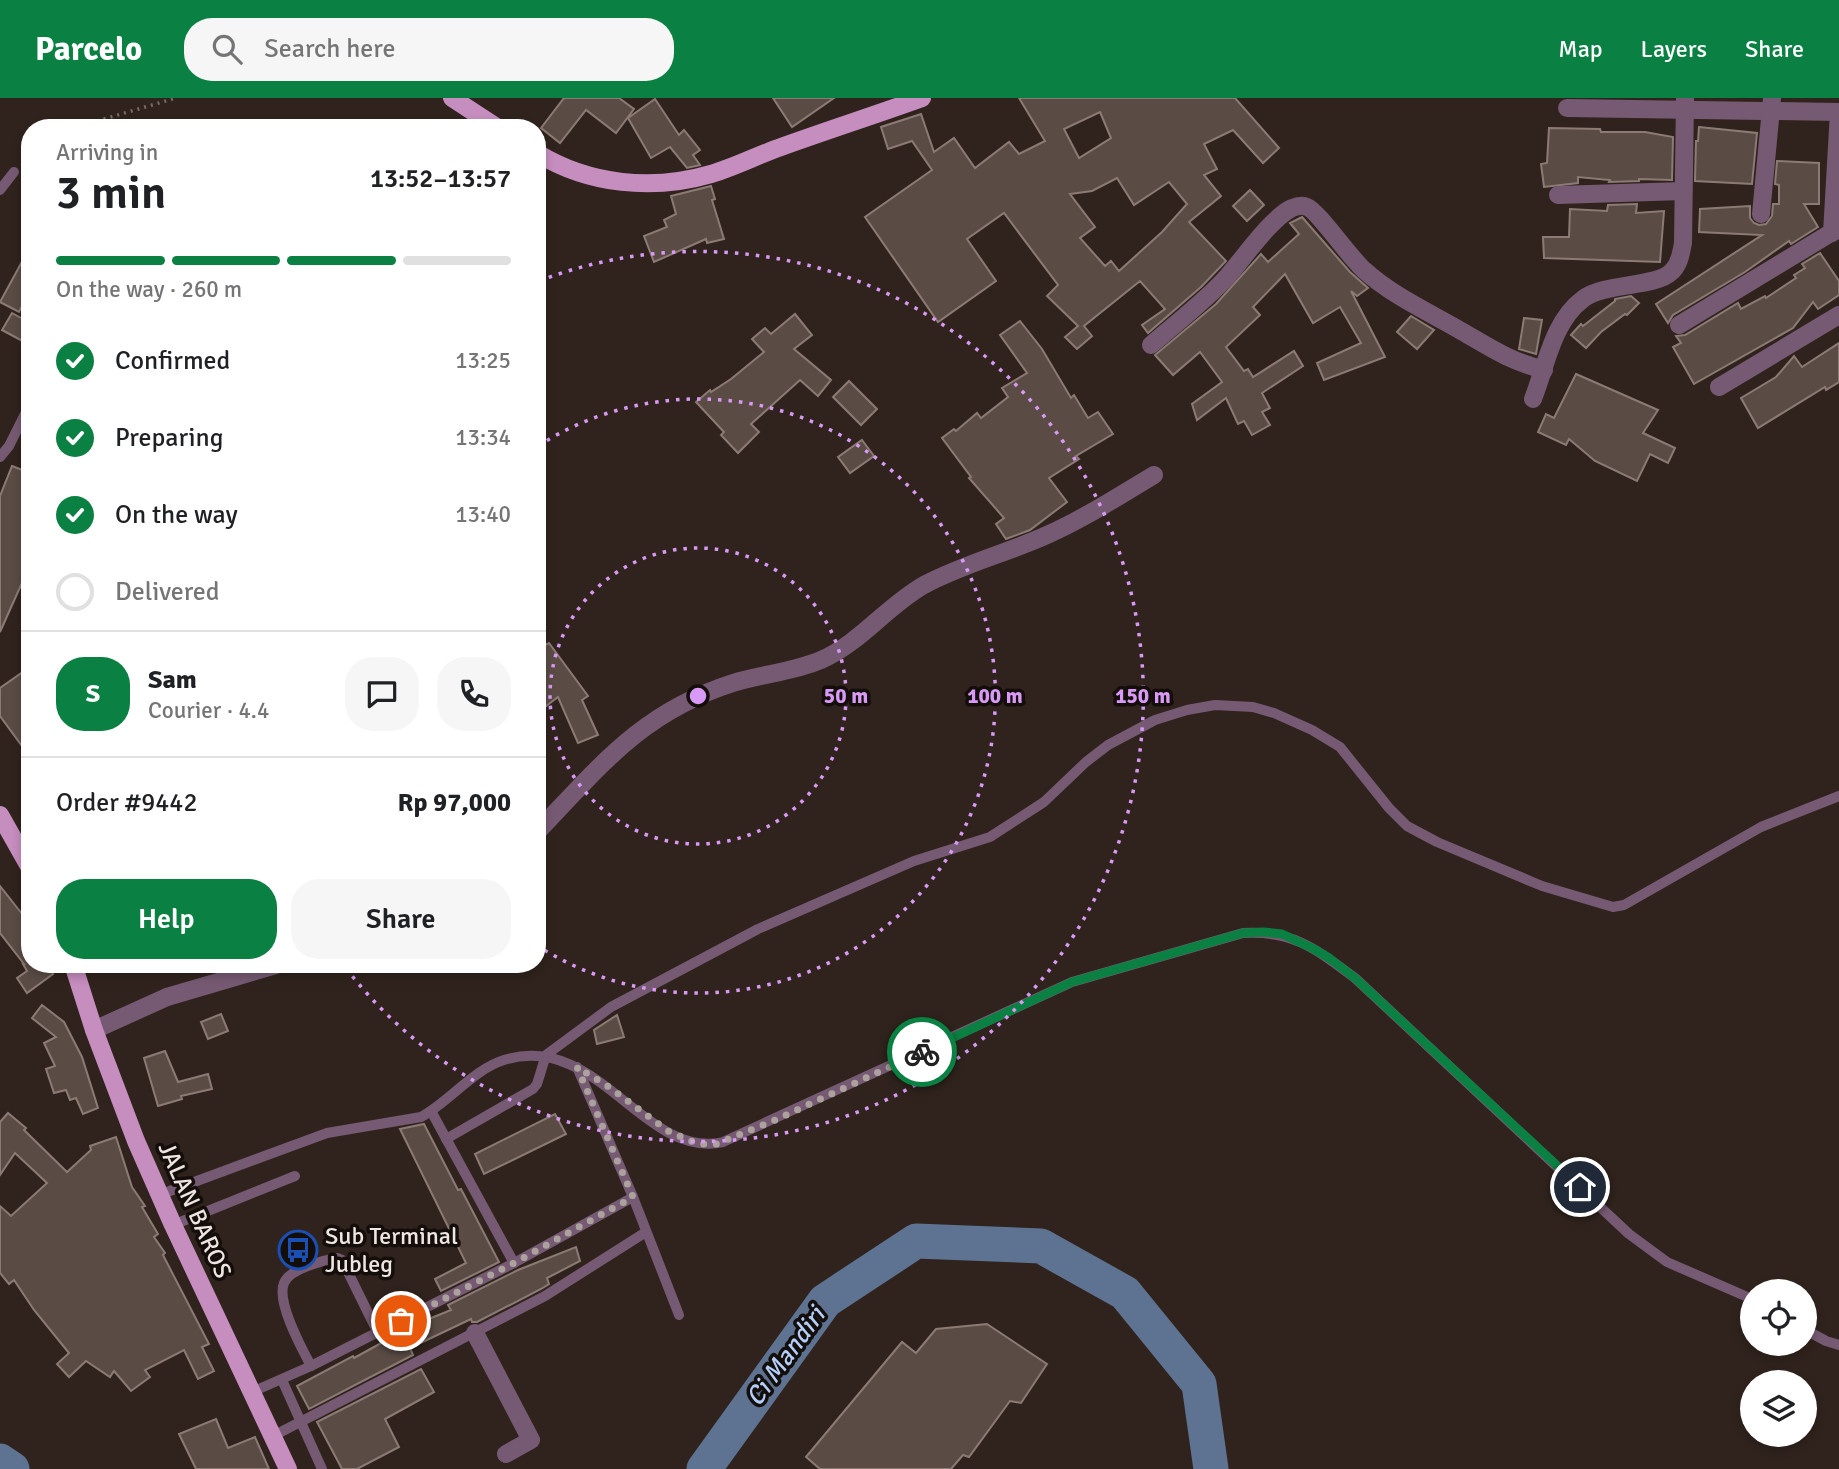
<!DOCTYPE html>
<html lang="en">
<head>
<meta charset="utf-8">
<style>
  :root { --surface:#fff; --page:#f6f6f6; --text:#202124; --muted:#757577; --line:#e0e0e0; --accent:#0b8043 }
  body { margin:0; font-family:Signika,sans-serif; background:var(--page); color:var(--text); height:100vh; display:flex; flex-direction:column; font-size:26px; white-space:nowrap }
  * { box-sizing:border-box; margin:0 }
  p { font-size:23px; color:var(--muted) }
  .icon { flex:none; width:38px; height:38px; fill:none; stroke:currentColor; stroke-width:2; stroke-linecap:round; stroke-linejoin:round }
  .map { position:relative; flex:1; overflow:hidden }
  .side { position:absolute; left:21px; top:21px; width:525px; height:854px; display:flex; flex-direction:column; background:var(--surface); border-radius:28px; box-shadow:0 4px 10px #0003 }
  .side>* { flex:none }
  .tools { position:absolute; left:1740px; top:1181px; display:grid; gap:14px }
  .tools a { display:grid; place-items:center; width:77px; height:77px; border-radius:50%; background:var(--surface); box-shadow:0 4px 10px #0003; font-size:35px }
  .pin { position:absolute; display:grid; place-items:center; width:60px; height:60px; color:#fff; margin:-30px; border:4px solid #fff; border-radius:50%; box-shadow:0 2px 7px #0007 }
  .courier { position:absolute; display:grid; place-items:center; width:70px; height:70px; margin:-35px; border:5px solid #0b8043; border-radius:50%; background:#fff; color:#222; box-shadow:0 2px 9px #0007 }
  .overview em { font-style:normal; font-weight:600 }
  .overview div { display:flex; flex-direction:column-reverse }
  .overview { display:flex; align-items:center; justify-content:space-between; height:119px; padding:0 35px }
  h1 { font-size:46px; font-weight:600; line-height:52px }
  .bar { display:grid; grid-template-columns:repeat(4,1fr); gap:10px 7px; align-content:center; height:84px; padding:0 35px }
  .bar i { height:9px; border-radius:5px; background:var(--line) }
  .bar .on { background:var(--accent) }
  .bar p { grid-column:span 4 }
  .line { display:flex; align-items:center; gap:18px; padding:0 35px; border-top:2px solid var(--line) }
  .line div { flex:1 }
  .round { display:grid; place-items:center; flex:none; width:74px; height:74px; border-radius:28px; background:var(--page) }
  ol { padding:0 35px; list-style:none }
  li { display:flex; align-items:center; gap:21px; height:77px }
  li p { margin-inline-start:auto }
  li .icon { padding:7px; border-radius:50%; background:var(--accent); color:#fff; stroke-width:4 }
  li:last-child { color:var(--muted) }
  li i { width:38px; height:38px; border:4px solid var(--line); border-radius:50% }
  .primary-button { display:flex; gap:14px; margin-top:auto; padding:14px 35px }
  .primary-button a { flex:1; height:80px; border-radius:28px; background:var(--accent); color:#fff; font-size:28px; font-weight:600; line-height:80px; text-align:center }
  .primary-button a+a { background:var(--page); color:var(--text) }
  header { display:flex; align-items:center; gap:42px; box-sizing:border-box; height:98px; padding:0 35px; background:var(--accent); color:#fff }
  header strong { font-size:33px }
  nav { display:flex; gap:38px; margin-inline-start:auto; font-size:24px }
  .search { width:490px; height:63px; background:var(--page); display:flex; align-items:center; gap:18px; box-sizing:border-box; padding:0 24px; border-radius:28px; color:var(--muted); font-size:26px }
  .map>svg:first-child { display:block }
</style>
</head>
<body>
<header>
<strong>Parcelo</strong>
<div class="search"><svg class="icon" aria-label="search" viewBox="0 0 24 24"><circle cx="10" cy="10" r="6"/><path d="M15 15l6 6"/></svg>Search here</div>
<nav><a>Map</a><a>Layers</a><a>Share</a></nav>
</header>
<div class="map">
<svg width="1839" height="1371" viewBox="0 0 1839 1371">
  <rect width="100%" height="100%" fill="#30231d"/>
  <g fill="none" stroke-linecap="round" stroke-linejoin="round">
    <g stroke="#5e7291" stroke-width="35">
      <path d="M0,1363L12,1371"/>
      <path d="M704,1371L825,1203L916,1143L1041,1148L1125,1195L1199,1286L1211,1371"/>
    </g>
  </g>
  <g fill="#5a4b45" stroke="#8c7b74" stroke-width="2" fill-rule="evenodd">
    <path d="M564,0H619L634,11L616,35L586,12L560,45L541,30Z"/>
    <path d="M773,0H834L792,29Z"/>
    <path d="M1019,0H1235L1279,50L1263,65L1233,32L1204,46L1217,71L1204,77L1221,98L1189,124L1226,163L1201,189L1148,235L1142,227L1165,211L1140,183L1084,228L1092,238L1077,251L1065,239L1078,228L1047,198L1058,187L1004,115L967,141L996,183L938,224L865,119L932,72L912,43L888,51L881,29L921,16L934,54L954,40L975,70L1009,44L1019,56L1045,43ZM1100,14L1111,40L1079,60L1064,31ZM1117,80L1134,107L1169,84L1187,106L1162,134L1119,173L1111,163L1105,168L1080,140L1095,129L1070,96L1092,93Z"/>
    <path d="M655,1L679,37L684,32L700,52L693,57L700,67L687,70L670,49L651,60L628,20Z"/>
    <path d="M1699,29L1757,35L1752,86L1695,83L1696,43H1698Z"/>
    <path d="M1549,30L1600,31L1601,34H1645L1673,39L1672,82L1639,81V83L1609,84L1610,82L1578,79V85L1544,89L1541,66L1547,65Z"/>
    <path d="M1777,63L1819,65V106H1804L1818,129L1791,146L1789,143L1745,174L1673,217L1668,225L1656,206L1762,137L1699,134L1700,111L1750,108V120L1754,125L1759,127L1766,126L1772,118L1773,106H1779V87L1775,86Z"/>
    <path d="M711,88L715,101L712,102L724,141L707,145L706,141L654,164L644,138L667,129L664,122L676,116L671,98Z"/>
    <path d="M1250,92L1264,107L1247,123L1233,108Z"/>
    <path d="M1637,106L1636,115L1664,113L1660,164L1544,160L1543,139H1569L1570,111L1607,113L1608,107Z"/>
    <path d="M1302,119L1350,174L1368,190L1357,198L1351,193L1385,259L1324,282L1317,265L1361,245L1340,209L1313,225L1285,176L1253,209L1260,217L1226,249L1244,273L1248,271L1253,279L1294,253L1303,268L1262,295L1270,310L1262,314L1270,327L1252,337L1244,323L1238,326L1226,300L1197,322L1192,306L1222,284L1200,254L1173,277L1155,257L1216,206L1261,156L1268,164L1299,136L1290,125Z"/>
    <path d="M30,149V193L19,214L0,204Z"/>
    <path d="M1820,155L1839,183V197L1818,211L1813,204L1793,230L1694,286L1673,249L1681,245L1676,238L1685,237L1738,205L1741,211L1765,198L1766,200L1796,180L1794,177L1805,170L1802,166Z"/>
    <path d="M1631,198L1639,205L1627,217L1625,216L1601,234L1586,250L1571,237L1581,226L1583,228L1615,203V201Z"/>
    <path d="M12,215L30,225V247L2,232Z"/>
    <path d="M795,216L812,237L794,251L831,282L818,298L800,282L751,326L759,334L738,355L721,337L724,334L696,304L710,292L711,294L731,281L764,254L752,241L765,230L771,236Z"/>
    <path d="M1411,218L1434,232L1417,251L1397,234Z"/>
    <path d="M1524,220L1542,222L1536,256L1519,251Z"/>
    <path d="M1020,223L1042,251L1071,300L1074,297L1088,320L1098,314L1113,336L1076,358L1079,361L1049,380L1067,404L1030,432L1006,441L996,426L1004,420L969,380L971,379L942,340L954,331L956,333L977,315L981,320L1008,299L1002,290L1027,275L1000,237Z"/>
    <path d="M1839,245V284L1826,292L1825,289L1758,330L1741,300L1776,279L1794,258L1802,269Z"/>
    <path d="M1576,276L1658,312L1643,335L1675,350L1668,365L1650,356L1637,383L1595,363L1569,341L1566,347L1538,334L1546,316L1554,320Z"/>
    <path d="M849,283L877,311L861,327L833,299Z"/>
    <path d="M862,342L874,358L850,375L838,359Z"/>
    <path d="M12,368L30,375V467L0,534V398Z"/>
    <path d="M549,545L588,598L582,602L598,637L578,645L558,599L537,615V551Z"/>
    <path d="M30,569V659L0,618V590Z"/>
    <path d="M0,788L30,826V866H46L53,876L27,895L17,880L27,873L23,866H24L0,835Z"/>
    <path d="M42,907L64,924L82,959L98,1010L83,1016L76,1000L70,1002L66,992L54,995L46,971L55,968L44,945L56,939L32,920Z"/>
    <path d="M221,916L228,933L208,941L201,924Z"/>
    <path d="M617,917L624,939L597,946L594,932Z"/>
    <path d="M165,953L178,984L208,976L212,991L181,998L182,1001L158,1008L144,960Z"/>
    <path d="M8,1015L26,1030L24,1032L67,1074L91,1052L90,1048L116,1039L132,1089L145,1108L142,1109L158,1136L154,1139L165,1155L163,1157L209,1246L202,1249L214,1273L198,1281L184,1252L145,1272L150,1279L131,1293L114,1273L110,1279L86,1263L69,1279L57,1266L69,1255L34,1212L14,1182L9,1186L0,1175V1108L11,1118L47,1085L15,1055L0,1077V1024Z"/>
    <path d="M555,1016L566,1036L484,1076L475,1056Z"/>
    <path d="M424,1026L458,1092L461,1091L499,1164L441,1193L435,1181L466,1165L400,1031Z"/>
    <path d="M576,1149L580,1163L547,1180L549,1186L541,1191L477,1224H472L471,1221L410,1250L413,1257L309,1311L297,1288L353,1258L354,1260L414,1227L451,1212L448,1207L518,1172Z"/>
    <path d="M987,1226L1047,1266L1021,1305L1010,1303L969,1359L963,1357L951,1371H820L806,1359L902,1244L916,1255L936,1231Z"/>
    <path d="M421,1271L434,1294L385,1321L399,1349L357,1371H342L317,1324Z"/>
    <path d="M216,1321L228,1350L255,1339L269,1371H196L179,1336Z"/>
  </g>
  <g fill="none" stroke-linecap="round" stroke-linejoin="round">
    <path stroke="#776c67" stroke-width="3.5" stroke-dasharray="2 5" stroke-linecap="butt" d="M93,30L104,21L176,0"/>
    <g stroke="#765a73" stroke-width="10">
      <path d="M0,92L14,74"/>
      <path d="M0,359L9,348L30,306"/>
      <path d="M577,969L633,1099L679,1217"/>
      <path d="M431,1013L514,1165"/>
      <path d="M446,1041L533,991L537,986L546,957L611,909L758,831L914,763L990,739L1044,704L1086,664L1108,647L1155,622L1187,612L1215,607L1253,609L1274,615L1312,632L1340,649L1389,710L1407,728L1437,744L1542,788L1613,809L1624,807L1761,729L1839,698"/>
      <path d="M159,1097L327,1035L421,1019C449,1004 474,971 504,962C598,933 644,1062 723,1044L1072,884L1243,835C1293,832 1316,851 1355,880L1629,1136L1667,1164L1752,1201"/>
      <path d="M173,1127L295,1078"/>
      <path d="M1804,1231L1826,1243L1839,1247"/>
      <path d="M311,1268C302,1251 276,1204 284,1185C289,1171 324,1162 337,1160L342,1162L378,1235"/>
      <path d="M282,1282L322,1371"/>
      <path d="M252,1294L311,1268L514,1165L633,1099"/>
      <path d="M273,1338L545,1198L646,1134"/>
    </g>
    <g stroke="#765a73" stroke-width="18">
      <path d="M1567,10L1839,14"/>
      <path d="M1558,97L1683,93"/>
      <path d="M1761,116L1772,0"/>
      <path d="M1832,135L1839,14"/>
      <path d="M1679,227L1839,130"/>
      <path d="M1151,247C1176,225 1204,204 1226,180C1243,161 1271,120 1292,110C1297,108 1303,107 1307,109C1317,112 1351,161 1364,172C1394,199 1429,214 1463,234C1494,252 1508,262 1544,272"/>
      <path d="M1719,289L1839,217"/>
      <path d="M1533,301C1546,268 1553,223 1583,201C1603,185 1655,189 1670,175C1679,168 1681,156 1683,145L1685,0"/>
      <path d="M537,734C600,668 642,614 733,585C762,576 793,574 821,562C860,545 887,508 924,487C963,466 1007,455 1047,437C1085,420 1119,398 1154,377"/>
      <path d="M94,932L167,899L279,866"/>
      <path d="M475,1235L531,1342L506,1356"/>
    </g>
    <g stroke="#c68dbf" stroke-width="18">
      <path d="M452,0L498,30"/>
      <path d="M537,55C589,87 653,93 711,76C735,69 758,57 781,49C828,32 875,17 922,0"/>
      <path d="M0,717L30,770"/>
      <path d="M73,866L94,932L136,1043L173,1127L288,1371"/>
    </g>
  </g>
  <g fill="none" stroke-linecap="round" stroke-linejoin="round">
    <path stroke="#aca29d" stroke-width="7" stroke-dasharray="0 12.6" d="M401,1223L514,1165L633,1099L577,969L609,989L668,1033L698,1046H716L773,1023L922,954"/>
    <path stroke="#0b8043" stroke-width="9" d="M922,954L1072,884L1243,835L1264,834L1282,836L1312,850L1329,860L1355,880L1580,1089"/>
  </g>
  <g fill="none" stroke="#d99af7" stroke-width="3.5" stroke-dasharray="3.5 7">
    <circle cx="698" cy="598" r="148"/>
    <path d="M538 348A297 297 0 1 1 538 848"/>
    <path d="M539 183A445 445 0 1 1 345 869"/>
  </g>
  <defs>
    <symbol id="bus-ring" viewBox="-11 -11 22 22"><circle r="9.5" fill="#140e0b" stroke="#1a4fb4" stroke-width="1.5"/><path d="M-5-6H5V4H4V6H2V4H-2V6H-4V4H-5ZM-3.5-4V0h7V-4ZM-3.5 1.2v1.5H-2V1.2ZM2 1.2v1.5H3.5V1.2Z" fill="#1a4fb4"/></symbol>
  </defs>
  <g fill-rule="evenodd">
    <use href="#bus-ring" x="276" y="1130" width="44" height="44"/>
  </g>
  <g text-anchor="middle" stroke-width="7" stroke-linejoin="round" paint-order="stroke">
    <g font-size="24" fill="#efe6e2" stroke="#140e0b">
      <text transform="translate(195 1112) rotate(66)" y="8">JALAN BAROS</text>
    </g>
    <g font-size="24" fill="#efe6e2" stroke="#140e0b" text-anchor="start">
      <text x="325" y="1146">Sub Terminal<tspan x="325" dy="28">Jubleg</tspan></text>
    </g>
    <g font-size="26" font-style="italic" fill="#b3cefa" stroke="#140e0b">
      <text transform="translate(785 1258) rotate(-54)" y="9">Ci Mandiri</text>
    </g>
  </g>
  <circle cx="698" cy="598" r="10" fill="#d99af7" stroke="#140e0b" stroke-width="3.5"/>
  <g font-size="21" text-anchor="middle" font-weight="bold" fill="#d99af7" stroke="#140e0b" stroke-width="7" stroke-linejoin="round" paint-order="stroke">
    <text x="846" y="605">50 m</text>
    <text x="995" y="605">100 m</text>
    <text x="1143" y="605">150 m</text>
  </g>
</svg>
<div class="tools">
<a><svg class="icon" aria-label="locate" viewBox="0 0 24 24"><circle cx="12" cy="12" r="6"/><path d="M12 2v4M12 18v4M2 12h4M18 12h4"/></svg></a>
<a><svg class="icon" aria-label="layers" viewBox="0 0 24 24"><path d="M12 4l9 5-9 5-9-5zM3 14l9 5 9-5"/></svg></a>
</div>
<div class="pin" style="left:401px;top:1223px;background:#ea580c"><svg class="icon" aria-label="bag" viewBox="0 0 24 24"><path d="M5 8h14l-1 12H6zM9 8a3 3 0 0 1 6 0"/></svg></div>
<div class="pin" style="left:1580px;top:1089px;background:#1f2937"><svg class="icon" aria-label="home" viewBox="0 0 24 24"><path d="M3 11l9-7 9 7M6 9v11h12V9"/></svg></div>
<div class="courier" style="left:922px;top:954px"><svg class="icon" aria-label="bike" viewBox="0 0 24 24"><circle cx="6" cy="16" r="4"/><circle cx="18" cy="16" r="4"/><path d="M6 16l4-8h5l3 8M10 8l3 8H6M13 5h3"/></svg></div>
<section class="side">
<div class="overview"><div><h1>3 min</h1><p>Arriving in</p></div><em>13:52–13:57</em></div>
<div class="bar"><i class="on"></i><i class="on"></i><i class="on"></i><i></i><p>On the way · 260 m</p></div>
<ol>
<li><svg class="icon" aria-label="check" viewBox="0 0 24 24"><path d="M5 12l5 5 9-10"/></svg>Confirmed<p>13:25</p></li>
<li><svg class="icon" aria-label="check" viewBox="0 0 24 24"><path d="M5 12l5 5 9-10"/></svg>Preparing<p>13:34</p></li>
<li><svg class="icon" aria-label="check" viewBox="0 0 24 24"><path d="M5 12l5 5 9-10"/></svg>On the way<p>13:40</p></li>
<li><i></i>Delivered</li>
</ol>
<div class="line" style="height:126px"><b class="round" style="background:var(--accent);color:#fff">S</b><div><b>Sam</b><p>Courier · 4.4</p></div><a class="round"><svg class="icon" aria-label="chat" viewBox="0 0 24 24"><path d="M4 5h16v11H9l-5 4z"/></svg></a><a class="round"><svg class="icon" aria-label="phone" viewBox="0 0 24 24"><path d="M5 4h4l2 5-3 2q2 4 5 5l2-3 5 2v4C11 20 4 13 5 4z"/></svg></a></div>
<div class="line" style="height:91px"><div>Order #9442</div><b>Rp 97,000</b></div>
<div class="primary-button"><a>Help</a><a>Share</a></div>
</section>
</div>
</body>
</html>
